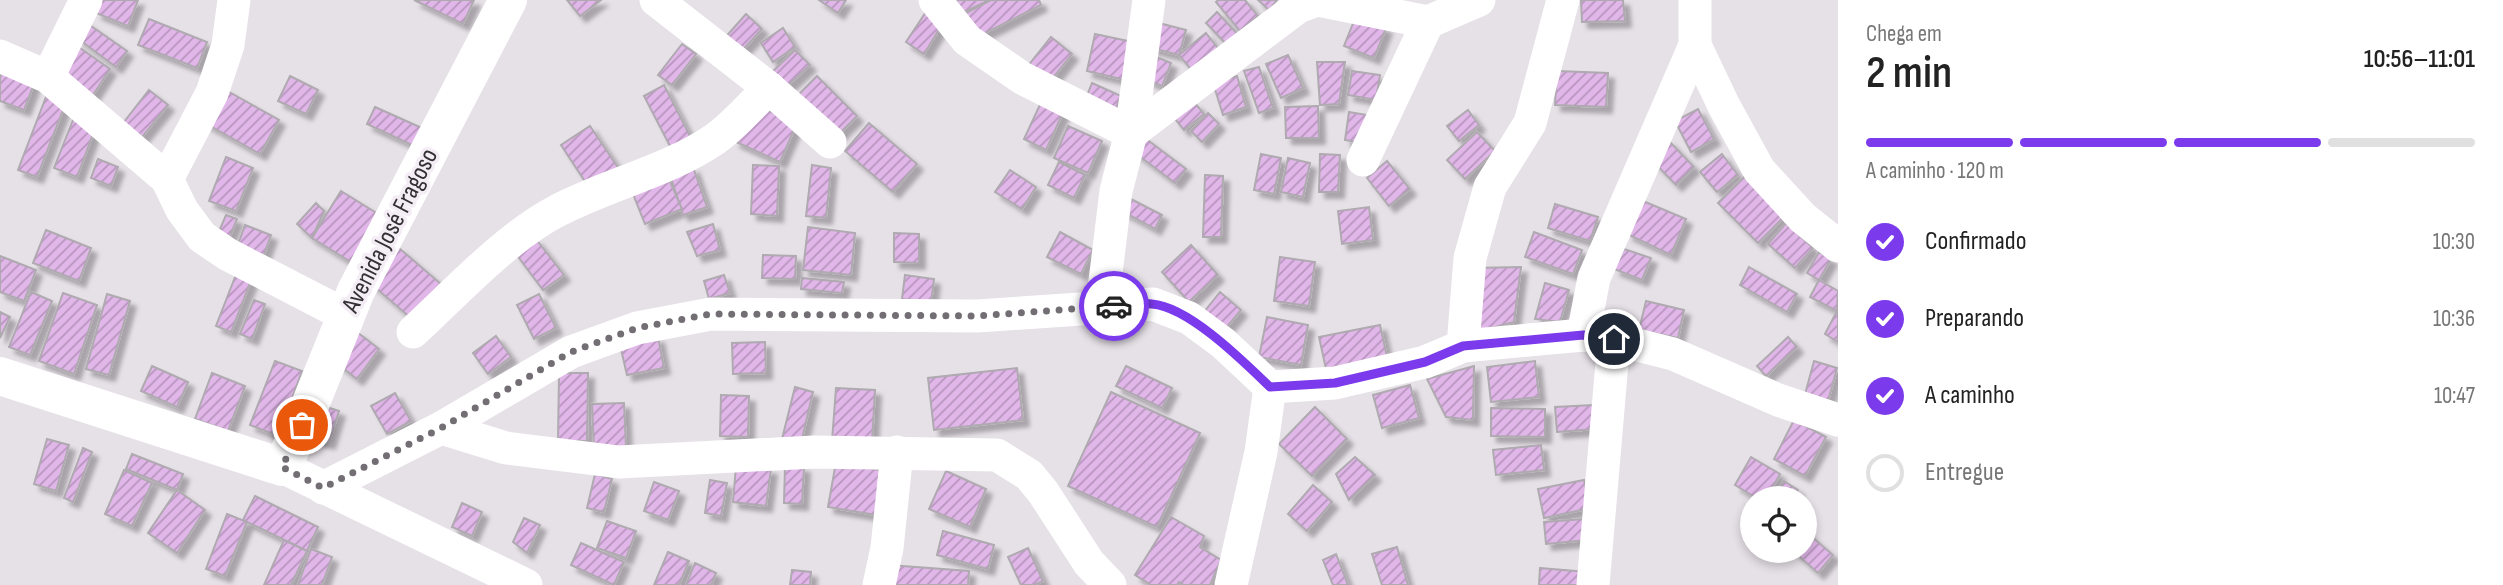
<!DOCTYPE html>
<html lang="pt">
<head>
<meta charset="utf-8">
<style>
  :root { --surface:#fff; --page:#f6f6f6; --text:#222; --muted:#767676; --line:#e0e0e0; --accent:#7c3aed }
  body { margin:0; font-family:"Sofia Sans Condensed",sans-serif; background:var(--page); color:var(--text); height:100vh; display:flex; flex-direction:column; font-size:26px; white-space:nowrap }
  * { box-sizing:border-box; margin:0 }
  p { font-size:23px; color:var(--muted) }
  .icon { flex:none; width:38px; height:38px; fill:none; stroke:currentColor; stroke-width:2; stroke-linecap:round; stroke-linejoin:round }
  .map { position:relative; flex:1; overflow:hidden }
  .panel { display:flex; flex-direction:column; background:var(--surface); width:665px }
  .panel>* { flex:none }
  .tools { position:absolute; left:1740px; top:486px; display:grid; gap:14px }
  .tools a { display:grid; place-items:center; width:77px; height:77px; border-radius:50%; background:var(--surface); box-shadow:0 4px 10px #0003; font-size:35px }
  .pin { position:absolute; display:grid; place-items:center; width:60px; height:60px; color:#fff; margin:-30px; border:4px solid #fff; border-radius:50%; box-shadow:0 2px 7px #0007 }
  .courier { position:absolute; display:grid; place-items:center; width:70px; height:70px; margin:-35px; border:5px solid #7c3aed; border-radius:50%; background:#fff; color:#222; box-shadow:0 2px 9px #0007 }
  .headline em { font-style:normal; font-weight:600 }
  .headline div { display:flex; flex-direction:column-reverse }
  .headline { display:flex; align-items:center; justify-content:space-between; height:119px; padding:0 28px }
  h1 { font-size:46px; font-weight:600; line-height:52px }
  .bar { display:grid; grid-template-columns:repeat(4,1fr); gap:10px 7px; align-content:center; height:84px; padding:0 28px }
  .bar i { height:9px; border-radius:5px; background:var(--line) }
  .bar .on { background:var(--accent) }
  .bar p { grid-column:span 4 }
  ol { padding:0 28px; list-style:none }
  li { display:flex; align-items:center; gap:21px; height:77px }
  li p { margin-inline-start:auto }
  li .icon { padding:7px; border-radius:50%; background:var(--accent); color:#fff; stroke-width:4 }
  li:last-child { color:var(--muted) }
  li i { width:38px; height:38px; border:4px solid var(--line); border-radius:50% }
  main { display:flex; flex:1; min-height:0 }
  .map>svg:first-child { display:block }
</style>
</head>
<body>
<main>
<div class="map">
<svg width="1838" height="585" viewBox="0 0 1838 585">
  <defs>
    <pattern id="building-hatch" width="6" height="6" patternUnits="userSpaceOnUse" patternTransform="scale(1.75)"><rect width="6" height="6" fill="#e1b7e9"/><path d="M-1 1l2-2M0 6l6-6M5 7l2-2" fill="none" stroke="#b795be"/></pattern>
    <filter id="shadow"><feDropShadow dx="6" dy="6" stdDeviation="2" flood-color="#0004"/></filter>
  </defs>
  <rect width="100%" height="100%" fill="#e6e0e7"/>
  <g fill="url(#building-hatch)" stroke="#afa9b0" stroke-width="2" filter="url(#shadow)">
    <path d="M101,0H138L128,26L96,13Z"/>
    <path d="M414,0H474L463,24Z"/>
    <path d="M567,0H601L580,16Z"/>
    <path d="M819,0H846L838,13Z"/>
    <path d="M956,0H990L962,13Z"/>
    <path d="M991,0H1039L1041,5L975,38L964,14Z"/>
    <path d="M1218,0H1245L1258,16L1240,31L1216,2Z"/>
    <path d="M1258,0H1277L1269,10Z"/>
    <path d="M1581,0H1623L1625,21L1582,22Z"/>
    <path d="M926,12L943,23L924,54L906,42Z"/>
    <path d="M1217,12L1242,39L1231,49L1206,23Z"/>
    <path d="M746,14L762,29L739,54L723,40Z"/>
    <path d="M1356,16L1386,28L1374,58L1344,46Z"/>
    <path d="M149,19L207,42L197,68L138,45Z"/>
    <path d="M84,21L127,51L116,67L77,38Z"/>
    <path d="M1155,22L1186,30L1179,55L1148,47Z"/>
    <path d="M783,28L795,47L773,62L761,43Z"/>
    <path d="M1206,33L1220,51L1194,73L1179,55Z"/>
    <path d="M1095,34L1133,42L1125,80L1087,71Z"/>
    <path d="M1051,37L1072,54L1048,84L1027,67Z"/>
    <path d="M682,44L696,54L672,85L658,75Z"/>
    <path d="M76,45L110,69L91,98L60,86Z"/>
    <path d="M795,50L810,65L783,90L769,75Z"/>
    <path d="M1152,55L1171,63L1162,86L1143,78Z"/>
    <path d="M1288,55L1303,88L1281,98L1266,64Z"/>
    <path d="M1317,62H1345L1339,104L1320,105Z"/>
    <path d="M1259,67L1273,108L1259,113L1244,71Z"/>
    <path d="M4,68L35,81L24,110L0,101V78Z"/>
    <path d="M1352,71L1380,75L1376,100L1348,95Z"/>
    <path d="M1557,71L1608,73L1606,107L1555,105Z"/>
    <path d="M290,76L318,90L306,114L278,101Z"/>
    <path d="M817,76L857,116L835,138L795,98Z"/>
    <path d="M1237,76L1246,107L1223,115L1213,83Z"/>
    <path d="M1092,83L1121,96L1113,115L1084,103Z"/>
    <path d="M664,85L692,140L672,150L644,96Z"/>
    <path d="M49,89L68,97L37,177L18,170Z"/>
    <path d="M224,89L279,120L260,154L205,123Z"/>
    <path d="M149,90L168,105L138,142L120,127Z"/>
    <path d="M1044,96L1066,106L1046,150L1024,139Z"/>
    <path d="M1195,103L1204,114L1184,130L1175,119Z"/>
    <path d="M756,105L797,123L780,162L734,141Z"/>
    <path d="M1318,106L1319,138H1286L1285,107Z"/>
    <path d="M375,107L422,128L414,146L367,124Z"/>
    <path d="M1698,109L1714,139L1691,152L1675,121Z"/>
    <path d="M1468,110L1479,125L1459,141L1447,126Z"/>
    <path d="M1349,112L1367,115L1363,143L1345,140Z"/>
    <path d="M1208,113L1219,124L1202,142L1191,131Z"/>
    <path d="M75,115L97,123L77,177L54,168Z"/>
    <path d="M869,123L917,164L893,192L845,151Z"/>
    <path d="M590,126L619,169L590,189L561,145Z"/>
    <path d="M1068,126L1102,141L1088,173L1054,158Z"/>
    <path d="M1477,132L1495,151L1465,179L1447,160Z"/>
    <path d="M1145,138L1186,169L1175,183L1134,152Z"/>
    <path d="M1668,140L1694,167L1676,185L1650,158Z"/>
    <path d="M1261,154L1281,158L1274,194L1254,190Z"/>
    <path d="M1320,154L1340,155L1338,192H1319Z"/>
    <path d="M1722,154L1738,175L1717,192L1700,172Z"/>
    <path d="M226,157L253,168L236,211L209,201Z"/>
    <path d="M1288,158L1310,163L1303,197L1281,192Z"/>
    <path d="M98,159L118,167L111,186L91,178Z"/>
    <path d="M1387,161L1410,189L1389,206L1367,178Z"/>
    <path d="M1059,162L1085,175L1074,198L1048,185Z"/>
    <path d="M753,165L779,166L777,216L751,214Z"/>
    <path d="M812,165L831,168L826,218L806,216Z"/>
    <path d="M693,167L707,207L683,215L670,175Z"/>
    <path d="M1010,170L1036,187L1022,209L995,192Z"/>
    <path d="M1205,175L1223,176L1221,237H1203Z"/>
    <path d="M1744,177L1784,217L1758,243L1718,203Z"/>
    <path d="M669,179L682,209L645,224L633,194Z"/>
    <path d="M341,191L383,217L354,264L312,238Z"/>
    <path d="M1127,197L1162,215L1155,229L1120,210Z"/>
    <path d="M1643,201L1686,219L1671,255L1627,234Z"/>
    <path d="M316,203L324,211L312,238L297,224Z"/>
    <path d="M1555,204L1598,217L1590,241L1548,228Z"/>
    <path d="M1369,207L1373,240L1342,244L1338,211Z"/>
    <path d="M226,215L237,219L228,241L217,236Z"/>
    <path d="M1786,223L1813,248L1795,268L1768,244Z"/>
    <path d="M713,224L720,250L697,256L687,232Z"/>
    <path d="M245,225L271,235L262,260L236,250Z"/>
    <path d="M808,227L855,233L851,275L803,270Z"/>
    <path d="M46,230L91,248L79,281L33,263Z"/>
    <path d="M1060,232L1093,250L1081,274L1047,257Z"/>
    <path d="M1534,232L1582,250L1573,274L1525,257Z"/>
    <path d="M894,233L919,234V263L894,262Z"/>
    <path d="M536,239L564,275L543,290L516,254Z"/>
    <path d="M1191,245L1218,275L1189,302L1162,272Z"/>
    <path d="M399,248L441,284L412,319L370,283Z"/>
    <path d="M1624,249L1651,258L1642,280L1614,269Z"/>
    <path d="M1819,252L1831,259L1819,280L1807,273Z"/>
    <path d="M763,255L796,256L795,279L762,278Z"/>
    <path d="M0,256L36,270L24,301L0,292Z"/>
    <path d="M1280,257L1315,262L1309,306L1274,301Z"/>
    <path d="M1521,267L1514,322L1480,331L1472,268Z"/>
    <path d="M1749,267L1797,294L1787,312L1740,285Z"/>
    <path d="M237,272L252,278L231,332L216,326Z"/>
    <path d="M724,275L730,293L709,299L704,281Z"/>
    <path d="M905,275L934,279L931,303L902,299Z"/>
    <path d="M802,278L844,282L842,293L801,289Z"/>
    <path d="M1819,280L1838,291L1837,311L1810,297Z"/>
    <path d="M1545,283L1569,290L1560,322L1535,319Z"/>
    <path d="M31,292L52,301L30,355L9,347Z"/>
    <path d="M1220,292L1241,310L1221,334L1200,317Z"/>
    <path d="M63,293L97,305L74,374L39,361Z"/>
    <path d="M107,294L130,301L109,375L86,369Z"/>
    <path d="M539,294L556,328L534,339L517,305Z"/>
    <path d="M254,300L265,304L252,339L240,334Z"/>
    <path d="M1646,301L1684,310L1678,338L1639,330Z"/>
    <path d="M1838,309V342L1825,334Z"/>
    <path d="M0,312L10,317L0,338Z"/>
    <path d="M1267,317L1308,325L1301,365L1259,357Z"/>
    <path d="M1380,325L1387,357L1326,369L1319,337Z"/>
    <path d="M357,332L379,349L357,379L334,361Z"/>
    <path d="M496,336L511,357L488,374L473,353Z"/>
    <path d="M658,337L664,368L627,375L620,345Z"/>
    <path d="M1788,337L1797,347L1766,376L1757,366Z"/>
    <path d="M765,342L766,373L733,374L732,343Z"/>
    <path d="M275,361L302,371L278,436L250,425Z"/>
    <path d="M1535,361L1539,397L1491,402L1487,367Z"/>
    <path d="M1814,361L1837,368L1827,405L1804,398Z"/>
    <path d="M152,366L188,382L177,407L141,391Z"/>
    <path d="M1126,366L1172,388L1162,408L1116,386Z"/>
    <path d="M1474,366L1473,420L1446,417L1427,379Z"/>
    <path d="M1017,368L1023,420L934,430L928,378Z"/>
    <path d="M212,373L245,386L228,431L195,419Z"/>
    <path d="M559,373H588L587,441H558Z"/>
    <path d="M1410,385L1419,418L1382,428L1373,395Z"/>
    <path d="M795,387L813,392L801,443L782,439Z"/>
    <path d="M836,388L875,390L872,443L832,441Z"/>
    <path d="M1111,392L1200,433L1157,527L1068,486Z"/>
    <path d="M395,393L411,421L387,434L371,406Z"/>
    <path d="M721,395L749,396L748,437L720,436Z"/>
    <path d="M624,403L626,447L594,449L592,404Z"/>
    <path d="M320,405L339,411L329,443L310,438Z"/>
    <path d="M1593,405L1595,429L1557,432L1555,407Z"/>
    <path d="M1315,407L1347,439L1312,476L1279,444Z"/>
    <path d="M1491,408L1545,409V437L1491,436Z"/>
    <path d="M1794,420L1826,437L1805,476L1774,459Z"/>
    <path d="M47,439L69,445L56,491L34,484Z"/>
    <path d="M1541,445L1544,470L1496,475L1493,450Z"/>
    <path d="M83,448L92,452L73,502L64,498Z"/>
    <path d="M132,454L183,474L177,490L126,469Z"/>
    <path d="M1355,457L1375,475L1349,500L1336,474Z"/>
    <path d="M1751,457L1780,474L1766,499H1758L1735,485Z"/>
    <path d="M836,462L884,471L876,515L828,507Z"/>
    <path d="M785,465L804,467L802,504L784,503Z"/>
    <path d="M736,466L771,469L766,506L733,502Z"/>
    <path d="M124,470L152,483L132,526L105,514Z"/>
    <path d="M946,471L986,489L970,527L929,509Z"/>
    <path d="M595,474L612,479L604,512L587,508Z"/>
    <path d="M710,480L727,483L721,516L705,513Z"/>
    <path d="M1584,480L1591,508L1544,518L1538,489Z"/>
    <path d="M1784,481L1798,490L1793,499H1773Z"/>
    <path d="M654,482L679,491L668,520L644,511Z"/>
    <path d="M1313,485L1332,502L1307,531L1288,514Z"/>
    <path d="M177,490L205,510L177,553L148,533Z"/>
    <path d="M255,496L318,527L307,551L243,520Z"/>
    <path d="M462,503L482,512L472,536L452,527Z"/>
    <path d="M227,514L247,522L225,576L206,569Z"/>
    <path d="M1171,517L1204,536L1200,547L1221,560L1210,585H1184L1179,582L1177,585H1151L1135,575Z"/>
    <path d="M524,518L540,525L527,553L513,542Z"/>
    <path d="M1585,519L1587,540L1546,544L1544,522Z"/>
    <path d="M607,521L636,531L626,558L597,548Z"/>
    <path d="M1804,530L1833,555L1818,573L1793,551H1804Z"/>
    <path d="M943,531L994,545L988,569L937,555Z"/>
    <path d="M284,540L307,551L291,585H264Z"/>
    <path d="M581,543L624,562L614,585L571,565Z"/>
    <path d="M1397,547L1408,585H1382L1372,554Z"/>
    <path d="M1028,548L1043,581L1034,585H1021L1008,557Z"/>
    <path d="M311,549L332,557L322,585H298Z"/>
    <path d="M668,552L689,561L679,585H654Z"/>
    <path d="M1336,554L1348,585H1333L1323,560Z"/>
    <path d="M695,563L716,573L711,585H686Z"/>
    <path d="M889,565L969,571L968,585H888Z"/>
    <path d="M1540,568L1587,572L1586,585H1539Z"/>
    <path d="M792,570L811,572L810,585H790Z"/>
  </g>
  <g fill="none" stroke-linecap="round" stroke-linejoin="round">
    <g stroke="#fff" stroke-width="33">
      <path d="M656,0L769,88L830,142"/>
      <path d="M935,0L967,40L1022,78L1131,133L1298,7L1317,0"/>
      <path d="M1318,0L1428,22L1479,0"/>
      <path d="M1695,45L1724,106L1759,170L1803,218L1838,246"/>
      <path d="M0,56L48,77L167,179L182,210L202,237L227,254L345,315"/>
      <path d="M48,77L86,0"/>
      <path d="M1363,160L1428,22"/>
      <path d="M167,179L212,93L228,45L234,0"/>
      <path d="M1102,306L1116,191L1131,133L1149,0"/>
      <path d="M413,332C455,293 506,238 555,212C605,185 669,171 715,139C735,125 751,105 769,88"/>
      <path d="M1583,335L1594,278L1695,45V0"/>
      <path d="M1463,346L1470,258L1490,187L1530,123L1563,0"/>
      <path d="M441,428L506,448L619,462L814,452L997,455L1029,475L1043,492L1089,563L1110,585"/>
      <path d="M282,467L526,585"/>
      <path d="M323,488L441,428L571,352L637,328L711,314L977,316L1153,304L1189,318L1223,343L1270,387L1335,383L1425,362L1463,346L1583,335L1614,339L1673,354L1778,400L1838,420"/>
      <path d="M879,585L887,548L897,452"/>
      <path d="M1231,585L1261,452L1270,387"/>
      <path d="M1593,585L1614,339"/>
    </g>
    <path stroke="#fff" stroke-width="38" d="M0,376L282,467L302,425L356,291L508,0"/>
  </g>
  <g fill="none" stroke-linecap="round" stroke-linejoin="round">
    <path stroke="#726e73" stroke-width="7" stroke-dasharray="0 12.6" d="M302,425L282,467L323,488L441,428L571,352L637,328L710,314L977,316L1114,306"/>
    <path stroke="#7c3aed" stroke-width="9" d="M1114,306C1126,305 1140,302 1152,304C1189,307 1243,361 1270,387L1335,383L1425,362L1463,346L1583,335L1614,339"/>
  </g>
  <g text-anchor="middle" stroke-width="7" stroke-linejoin="round" paint-order="stroke">
    <g font-size="26" fill="#343134" stroke="#f4edf5">
      <text transform="translate(389 230) rotate(-63)" y="9">Avenida José Fragoso</text>
    </g>
  </g>
</svg>
<div class="tools">
<a><svg class="icon" aria-label="locate" viewBox="0 0 24 24"><circle cx="12" cy="12" r="6"/><path d="M12 2v4M12 18v4M2 12h4M18 12h4"/></svg></a>
</div>
<div class="pin" style="left:302px;top:425px;background:#ea580c"><svg class="icon" aria-label="bag" viewBox="0 0 24 24"><path d="M5 8h14l-1 12H6zM9 8a3 3 0 0 1 6 0"/></svg></div>
<div class="pin" style="left:1614px;top:339px;background:#1f2937"><svg class="icon" aria-label="home" viewBox="0 0 24 24"><path d="M3 11l9-7 9 7M6 9v11h12V9"/></svg></div>
<div class="courier" style="left:1114px;top:306px"><svg class="icon" aria-label="car" viewBox="0 0 24 24"><path d="M5 17H2v-5l4-1 3-4h7l3 4 3 1v5h-3M9 17h6M6 11h13"/><circle cx="7" cy="17" r="2"/><circle cx="17" cy="17" r="2"/></svg></div>
</div>
<section class="panel">
<div class="headline"><div><h1>2 min</h1><p>Chega em</p></div><em>10:56–11:01</em></div>
<div class="bar"><i class="on"></i><i class="on"></i><i class="on"></i><i></i><p>A caminho · 120 m</p></div>
<ol>
<li><svg class="icon" aria-label="check" viewBox="0 0 24 24"><path d="M5 12l5 5 9-10"/></svg>Confirmado<p>10:30</p></li>
<li><svg class="icon" aria-label="check" viewBox="0 0 24 24"><path d="M5 12l5 5 9-10"/></svg>Preparando<p>10:36</p></li>
<li><svg class="icon" aria-label="check" viewBox="0 0 24 24"><path d="M5 12l5 5 9-10"/></svg>A caminho<p>10:47</p></li>
<li><i></i>Entregue</li>
</ol>
</section>
</main>
</body>
</html>
